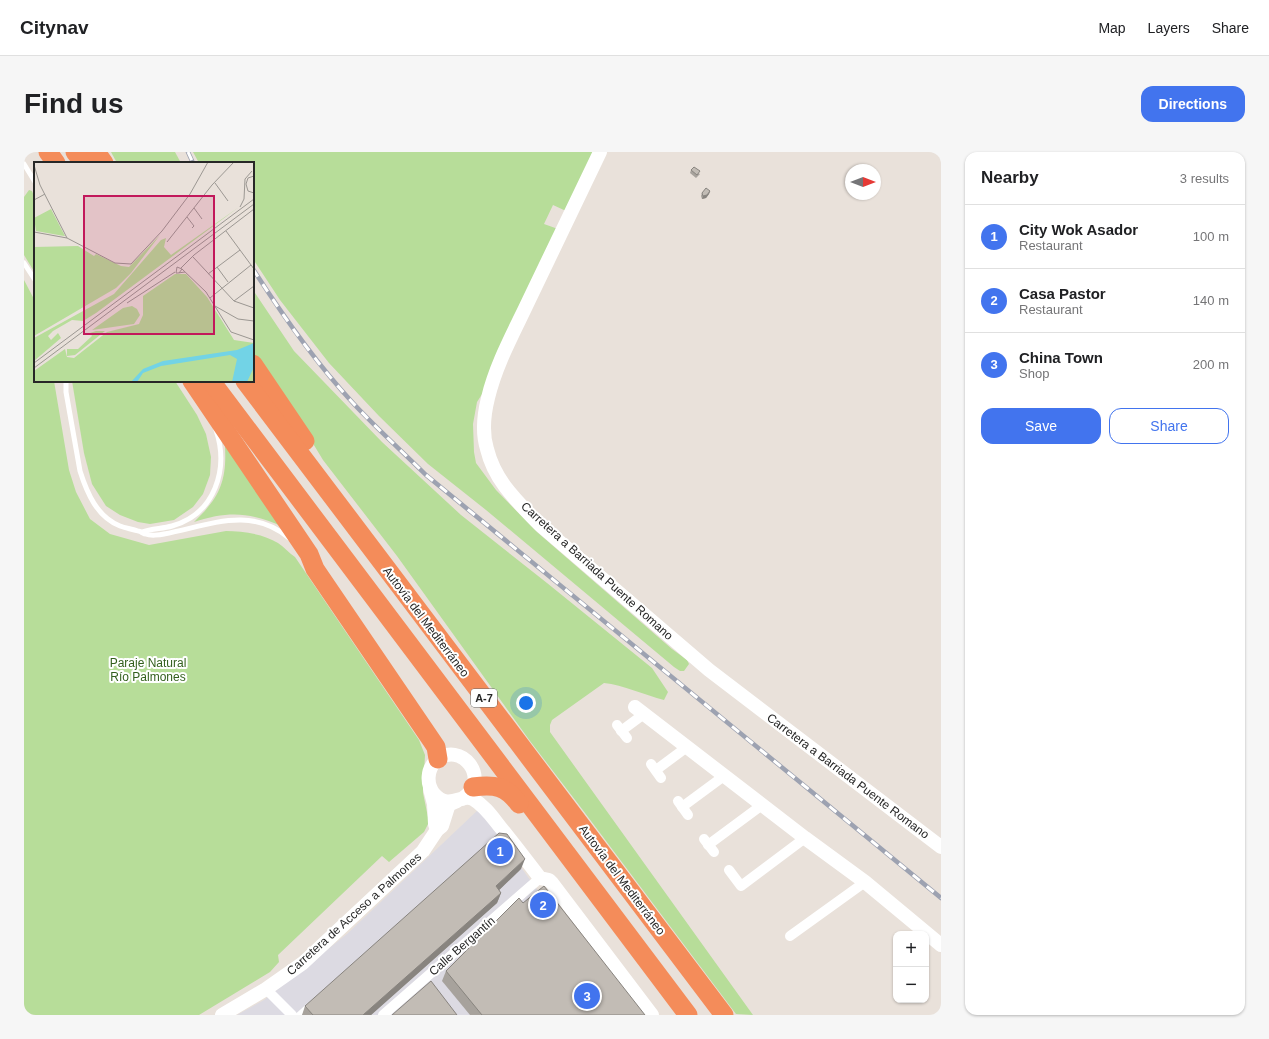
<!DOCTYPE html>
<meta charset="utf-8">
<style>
:root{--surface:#fff;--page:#f6f6f6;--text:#202124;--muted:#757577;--line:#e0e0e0;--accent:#4274ee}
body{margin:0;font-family:Helvetica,sans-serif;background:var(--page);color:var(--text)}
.controls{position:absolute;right:12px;bottom:12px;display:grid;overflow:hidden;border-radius:8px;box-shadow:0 1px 3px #0004}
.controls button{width:36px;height:36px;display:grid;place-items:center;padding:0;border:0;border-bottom:1px solid var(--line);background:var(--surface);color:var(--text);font:20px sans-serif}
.compass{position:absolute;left:821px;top:12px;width:36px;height:36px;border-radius:50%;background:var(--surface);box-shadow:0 1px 3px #0004;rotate:90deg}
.you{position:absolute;left:502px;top:551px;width:14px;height:14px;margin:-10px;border:3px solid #fff;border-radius:50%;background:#1a73e8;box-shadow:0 0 0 6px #1a73e833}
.badge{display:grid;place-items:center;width:26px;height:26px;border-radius:50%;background:var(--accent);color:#fff;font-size:13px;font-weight:700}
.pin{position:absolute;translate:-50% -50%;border:2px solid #fff;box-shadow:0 1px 4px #0006}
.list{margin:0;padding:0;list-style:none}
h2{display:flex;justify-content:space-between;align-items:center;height:52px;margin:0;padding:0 16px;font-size:17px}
h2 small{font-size:13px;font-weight:400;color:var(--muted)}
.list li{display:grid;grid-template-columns:26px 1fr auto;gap:12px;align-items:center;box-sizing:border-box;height:64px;padding:0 16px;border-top:1px solid var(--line)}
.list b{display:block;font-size:15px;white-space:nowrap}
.list p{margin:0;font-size:13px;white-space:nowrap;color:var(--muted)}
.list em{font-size:13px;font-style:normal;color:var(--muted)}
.actions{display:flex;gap:8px;padding:12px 16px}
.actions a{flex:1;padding:9px 0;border:1px solid var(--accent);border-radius:12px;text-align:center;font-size:14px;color:var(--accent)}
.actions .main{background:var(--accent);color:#fff}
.map{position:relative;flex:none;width:917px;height:863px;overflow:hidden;border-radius:12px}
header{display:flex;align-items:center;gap:24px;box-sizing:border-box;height:56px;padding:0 20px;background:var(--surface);border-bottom:1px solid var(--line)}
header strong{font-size:19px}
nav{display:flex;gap:22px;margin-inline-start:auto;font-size:14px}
.intro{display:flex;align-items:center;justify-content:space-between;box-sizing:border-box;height:96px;padding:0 24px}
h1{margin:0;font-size:28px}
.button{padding:10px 18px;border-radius:12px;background:var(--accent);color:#fff;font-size:14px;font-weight:700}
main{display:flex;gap:24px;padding:0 24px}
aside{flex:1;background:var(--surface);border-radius:12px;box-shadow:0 1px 3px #0004}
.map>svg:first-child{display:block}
.industrial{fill:#dcdae2}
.green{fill:#b7dd99}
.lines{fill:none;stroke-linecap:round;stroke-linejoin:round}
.lane{stroke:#fff;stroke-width:5}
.street{stroke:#fff;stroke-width:10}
.secondary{stroke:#fff;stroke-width:14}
.highway{stroke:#f48c5a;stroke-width:19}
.rail-casing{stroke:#9da2b1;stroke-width:4.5}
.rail{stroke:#fff;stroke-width:3;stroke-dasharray:9;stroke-linecap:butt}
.wall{fill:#a7a29c}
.shaded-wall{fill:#88847f}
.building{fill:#c2bcb5;stroke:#88847f}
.labels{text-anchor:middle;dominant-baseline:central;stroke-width:4;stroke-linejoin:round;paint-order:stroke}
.shield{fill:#fff;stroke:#686868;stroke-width:1}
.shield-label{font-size:11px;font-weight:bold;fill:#272727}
.street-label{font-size:12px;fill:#272727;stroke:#fff}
.park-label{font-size:12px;fill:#325f1d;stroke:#fff}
.inset-road{fill:none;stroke:#9b9792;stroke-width:1}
.view{fill:#c2185b;fill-opacity:0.15;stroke:#c2185b;stroke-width:2}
.inset-edge{fill:none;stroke:#272727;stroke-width:2}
</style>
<header>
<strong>Citynav</strong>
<nav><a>Map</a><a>Layers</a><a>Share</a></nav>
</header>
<div class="intro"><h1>Find us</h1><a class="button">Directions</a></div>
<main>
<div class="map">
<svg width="917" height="863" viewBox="0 0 917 863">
<rect width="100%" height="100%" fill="#e9e1da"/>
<path class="industrial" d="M455 657 603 863H213L240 848 323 782Z"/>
<g class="green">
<path d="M87 0H151L157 11H93Z"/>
<path d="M169 0H570L542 59 529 53 520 72 534 77 462 236 453 250 449 272 450 300 452 311 472 338 513 380 648 497 663 508 665 512 660 519H656L650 515 462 358 404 312 355 264 305 211 256 148 229 107V11H175Z"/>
<path d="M5 38 8 39 11 47V121L0 103V45Z"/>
<path d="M0 128 11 149V229H30L45 318 52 340 66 367 86 382 125 393 202 379C218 379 240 382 254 391 260 395 265 401 271 405L395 588 401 603 399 641 405 670 400 680 365 710 358 704 254 803 255 810 246 820 175 863H0Z"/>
<path d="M229 138 270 199 358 290 437 363 523 431 628 516 644 540 640 548C621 543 599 533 580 531L528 568 526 573V580L729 863 712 862 558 657 506 589 373 404 299 308 256 237 229 201Z"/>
<path d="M48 229H151L173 263 182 282 187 305 186 323 179 342 169 355 150 368 126 372 114 370 96 363 82 354 68 332 60 301Z"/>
<path d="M201 294 259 375C227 360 204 359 170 370 195 346 203 330 201 294Z"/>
</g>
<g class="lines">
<g class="lane">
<path d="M0 12 11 30"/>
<path d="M0 111 11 128"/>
<path d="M42 229V240L56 319C63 341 73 365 96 374 101 376 108 377 114 379 117 379 119 382 122 382 126 384 136 383 140 382 184 374 226 353 265 386"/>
<path d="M118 380C128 376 138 377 148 374 191 362 205 317 192 278"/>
<path d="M274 863 284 854"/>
</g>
<g class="street">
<path d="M593 573 603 586"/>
<path d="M597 579 620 562"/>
<path d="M627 612 637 626"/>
<path d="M632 618 663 595"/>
<path d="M654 649 664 663"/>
<path d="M658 655 700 624"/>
<path d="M680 687 690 700"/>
<path d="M684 693 738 653"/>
<path d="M705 718 717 734 781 686"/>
<path d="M766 784 841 730"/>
<path d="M242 837 268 863"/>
<path d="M359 863 516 726"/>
</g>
<g class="secondary">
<path d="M576 0C552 49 529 99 505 148 490 180 472 212 464 246 460 262 458 281 463 297 471 330 494 350 516 373L685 518 917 695"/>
<path d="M611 555 781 686 841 730 917 793"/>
<path d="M406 637 410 652 411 672 413 678"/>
<path d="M438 647C469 627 436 587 412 609 403 617 402 632 410 642 425 659 438 641 449 647 461 654 469 666 477 676 490 692 503 709 516 726L525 728 528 731 628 863"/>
<path d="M198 863 242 837 279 811 399 699 413 678 418 674 424 655 426 652 433 649"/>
</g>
<g class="highway">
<path d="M24 0 32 11"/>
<path d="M51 0 60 11"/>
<path d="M72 0 80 11"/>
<path d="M229 212 281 289"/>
<path d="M168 229 285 402 291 417 408 589 412 595 414 607"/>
<path d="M187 229 664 863"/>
<path d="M221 229 700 863"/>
<path d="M449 635C471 632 482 634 495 652"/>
</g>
<defs>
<g id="rail">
<path d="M164 0 169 11"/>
<path d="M229 117C259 164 291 210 329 251 352 276 378 299 402 323L917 746"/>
</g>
</defs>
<use href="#rail" class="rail-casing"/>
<use href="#rail" class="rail"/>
</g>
<g class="wall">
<path d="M667 18 676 22 672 26 666 21Z"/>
<path d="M686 39 685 42 682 46 678 47 677 44 678 41Z"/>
<path d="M497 717 475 738 477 741 473 751 347 863H278L281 854Z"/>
<path d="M499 751 621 863H446L418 829 422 819Z"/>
</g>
<g class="shaded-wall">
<path d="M686 39 685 42 682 46 678 47 679 44Z"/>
<path d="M501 707 497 717 468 745 472 734Z"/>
<path d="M477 741 473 751 347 863H339Z"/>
</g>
<g class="building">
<path d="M670 15 676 19 673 23 667 18Z"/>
<path d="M682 36 686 39 683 43 679 44 678 41Z"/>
<path d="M475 681 483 682 501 707 472 734 477 741 339 863H289L281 854Z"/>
<path d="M520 734 621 863H458L422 819 495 746 499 751Z"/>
<path d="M407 829 433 863H368Z"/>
</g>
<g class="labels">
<rect class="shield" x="447" y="537" width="26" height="18" rx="3"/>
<g class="shield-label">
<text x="460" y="546">A-7</text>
</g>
<g class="street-label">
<text transform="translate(573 419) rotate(42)">Carretera a Barriada Puente Romano</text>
<text transform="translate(402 470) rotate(53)">Autovía del Mediterráneo</text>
<text transform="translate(824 624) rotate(37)">Carretera a Barriada Puente Romano</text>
<text transform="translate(598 728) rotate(53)">Autovía del Mediterráneo</text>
<text transform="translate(330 762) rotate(-42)">Carretera de Acceso a Palmones</text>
<text transform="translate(438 794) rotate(-41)">Calle Bergantín</text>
</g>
<g class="park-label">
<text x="124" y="511">Paraje Natural<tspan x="124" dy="14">Río Palmones</tspan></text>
</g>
</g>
<g transform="translate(10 10)">
<rect width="220" height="220" fill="#e9e1da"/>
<path d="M205 45 62 151 49 159 38 158 19 169 14 174 17 178 24 171 27 176 0 199V176L80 132 127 78 132 76 130 85 137 93ZM17 47 31 74H30L2 69 0 56ZM126 73 97 111 82 126 0 174V85L44 84 60 94 62 92 87 104 95 105ZM141 112H152L173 135 200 178 220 181V220H0V209L31 187 33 195 40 196 73 170 105 162 109 153V134ZM98 144 103 147 106 153 100 162 58 168 89 146ZM62 169H71L41 193 33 194V187H44L58 174 56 171Z" fill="#b7dd99"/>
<path d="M220 181V205L213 220H198L203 197 196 193 127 204 109 211 103 220H97L109 207 129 199 203 188Z" fill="#72d3e6"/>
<path class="inset-road" d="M0 3 6 23 33 76M220 14 214 16 212 22 214 29 220 31M181 21 194 39M0 38 11 32M206 45 210 37 211 17 218 9M160 46 168 57M153 55 160 64 158 66M192 69 220 107M0 70 33 76 81 101 97 102 128 69 156 32 174 0M133 80 178 23 200 0M159 95 200 139 220 146M183 105 194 120M147 106 160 93 220 47M148 107 172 130 197 170 220 178M145 111 148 107 143 105 142 111H144L151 110M174 112 206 88M176 136 217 103M200 139 220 124M93 141 141 110M181 144 204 157 220 159M0 201 220 37M0 206 220 42"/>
<path class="view" d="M50 34H180V172H50Z"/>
<rect width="220" height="220" class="inset-edge"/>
</g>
</svg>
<div class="controls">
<button>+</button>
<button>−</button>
</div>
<svg class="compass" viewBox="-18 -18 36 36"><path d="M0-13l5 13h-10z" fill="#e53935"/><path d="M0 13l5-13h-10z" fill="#757577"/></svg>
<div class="you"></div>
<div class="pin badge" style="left:476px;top:699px">1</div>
<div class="pin badge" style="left:519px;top:753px">2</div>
<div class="pin badge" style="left:563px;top:844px">3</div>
</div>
<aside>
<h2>Nearby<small>3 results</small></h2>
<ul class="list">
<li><span class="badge">1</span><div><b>City Wok Asador</b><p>Restaurant</p></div><em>100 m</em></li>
<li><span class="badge">2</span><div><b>Casa Pastor</b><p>Restaurant</p></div><em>140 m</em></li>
<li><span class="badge">3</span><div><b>China Town</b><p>Shop</p></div><em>200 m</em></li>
</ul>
<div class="actions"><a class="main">Save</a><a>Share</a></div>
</aside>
</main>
